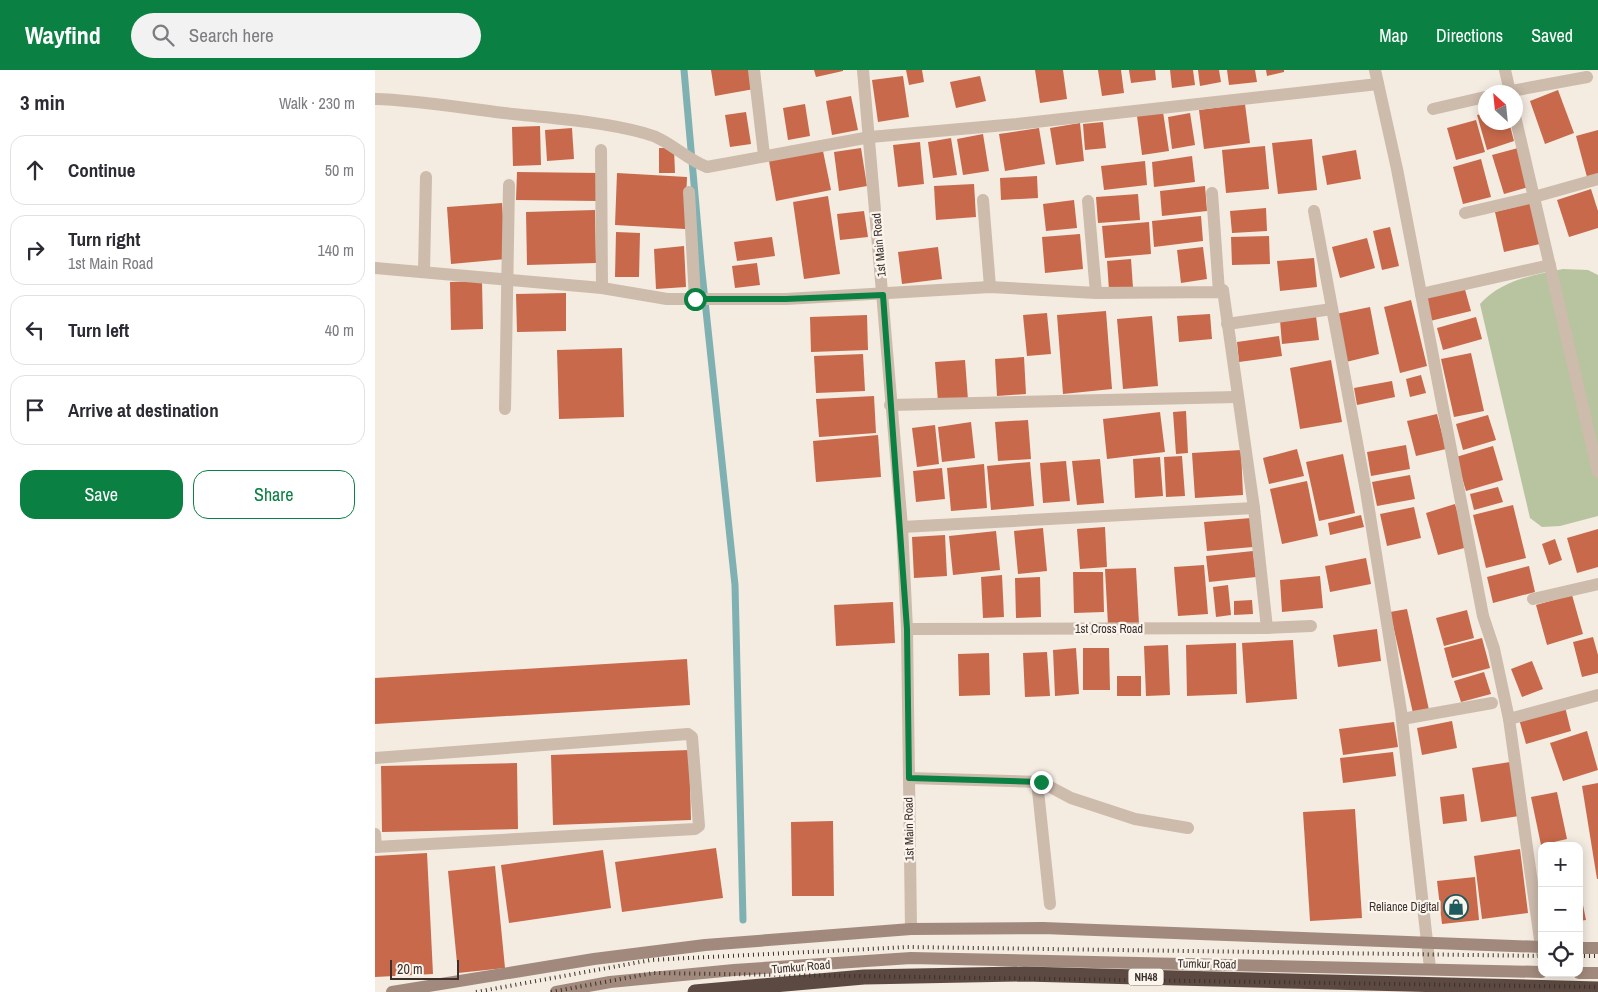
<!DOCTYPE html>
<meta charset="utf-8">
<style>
:root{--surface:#fff;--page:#f2f2f3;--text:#2b2b33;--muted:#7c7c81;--line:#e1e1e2;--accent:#0b8043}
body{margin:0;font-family:"Archivo Narrow",sans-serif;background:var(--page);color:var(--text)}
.controls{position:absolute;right:15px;bottom:15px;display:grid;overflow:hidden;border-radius:10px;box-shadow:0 2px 12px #0003}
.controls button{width:45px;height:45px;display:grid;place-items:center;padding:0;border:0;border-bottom:1px solid var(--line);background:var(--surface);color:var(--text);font:25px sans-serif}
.compass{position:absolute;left:1103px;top:15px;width:45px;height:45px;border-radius:50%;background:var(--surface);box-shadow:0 2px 12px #0003;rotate:333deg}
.scale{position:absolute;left:15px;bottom:12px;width:69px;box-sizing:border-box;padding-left:5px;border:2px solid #3b302b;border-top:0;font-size:14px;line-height:18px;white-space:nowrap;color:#3b302b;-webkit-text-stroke:4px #fbf5ee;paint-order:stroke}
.stop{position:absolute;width:15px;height:15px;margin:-11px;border:4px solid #0b8043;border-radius:50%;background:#fff}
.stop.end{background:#0b8043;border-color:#fff;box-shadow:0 1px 5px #0008}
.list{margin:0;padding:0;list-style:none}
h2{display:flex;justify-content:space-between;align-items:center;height:65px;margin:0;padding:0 20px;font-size:21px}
h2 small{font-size:16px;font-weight:400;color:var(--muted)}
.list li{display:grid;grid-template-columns:32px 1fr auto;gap:15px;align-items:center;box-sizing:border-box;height:70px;margin:0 10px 10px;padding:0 10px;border:1px solid var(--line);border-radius:15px}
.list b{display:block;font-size:19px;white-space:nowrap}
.list p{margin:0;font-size:16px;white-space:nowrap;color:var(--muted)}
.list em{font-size:16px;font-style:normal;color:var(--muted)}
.actions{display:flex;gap:10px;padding:15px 20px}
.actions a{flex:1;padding:11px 0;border:1px solid var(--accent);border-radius:15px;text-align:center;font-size:18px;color:var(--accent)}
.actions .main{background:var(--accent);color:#fff}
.icon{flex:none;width:28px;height:28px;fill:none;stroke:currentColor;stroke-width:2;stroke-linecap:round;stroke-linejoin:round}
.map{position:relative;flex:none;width:1223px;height:922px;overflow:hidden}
header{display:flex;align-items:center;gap:30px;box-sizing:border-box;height:70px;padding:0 25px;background:var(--accent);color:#fff}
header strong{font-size:24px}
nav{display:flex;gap:28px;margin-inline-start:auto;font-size:18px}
.search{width:350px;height:45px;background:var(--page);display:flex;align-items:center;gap:12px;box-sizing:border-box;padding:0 18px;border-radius:28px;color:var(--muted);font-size:19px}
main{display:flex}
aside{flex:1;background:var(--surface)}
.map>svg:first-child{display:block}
.green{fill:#b8c4a0}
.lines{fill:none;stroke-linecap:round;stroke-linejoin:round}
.stream{stroke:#7fb0b2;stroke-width:7}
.building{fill:#c8694b}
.street{stroke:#cdbbac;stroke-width:12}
.secondary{stroke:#a18a7d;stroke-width:12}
.highway{stroke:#5c4a42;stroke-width:15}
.rail{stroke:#3b302b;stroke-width:4;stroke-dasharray:1 4;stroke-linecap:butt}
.route{stroke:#0b8043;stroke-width:6}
.labels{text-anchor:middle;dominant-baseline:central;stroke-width:4.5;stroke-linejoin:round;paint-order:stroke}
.shield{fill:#fbf5ee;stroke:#756b66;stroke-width:1}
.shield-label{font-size:11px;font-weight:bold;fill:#3b302b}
.street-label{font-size:12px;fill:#3b302b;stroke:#fbf5ee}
.poi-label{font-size:12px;fill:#3b302b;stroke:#fbf5ee;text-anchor:end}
</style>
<header>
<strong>Wayfind</strong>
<div class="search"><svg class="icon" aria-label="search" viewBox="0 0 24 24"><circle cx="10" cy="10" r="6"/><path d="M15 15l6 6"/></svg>Search here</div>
<nav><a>Map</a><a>Directions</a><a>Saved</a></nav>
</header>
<main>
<aside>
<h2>3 min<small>Walk · 230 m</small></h2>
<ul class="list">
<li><svg class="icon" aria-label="ahead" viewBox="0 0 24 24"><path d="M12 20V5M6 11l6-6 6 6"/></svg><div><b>Continue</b></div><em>50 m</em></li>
<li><svg class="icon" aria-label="right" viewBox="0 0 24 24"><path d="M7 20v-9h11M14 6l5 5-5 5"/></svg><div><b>Turn right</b><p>1st Main Road</p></div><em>140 m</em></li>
<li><svg class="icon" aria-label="left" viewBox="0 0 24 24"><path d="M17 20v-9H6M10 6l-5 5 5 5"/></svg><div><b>Turn left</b></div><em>40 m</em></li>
<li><svg class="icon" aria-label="arrive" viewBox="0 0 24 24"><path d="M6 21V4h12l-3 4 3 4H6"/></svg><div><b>Arrive at destination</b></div></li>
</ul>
<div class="actions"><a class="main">Save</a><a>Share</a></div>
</aside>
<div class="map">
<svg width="1223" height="922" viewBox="0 0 1223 922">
<rect width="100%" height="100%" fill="#f4ebe1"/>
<path class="green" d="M1188 199 1213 200 1223 205V446L1185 456 1167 457 1155 448 1105 234C1127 210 1158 205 1188 199Z"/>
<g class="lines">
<path class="stream" d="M309 0 326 193 360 515 368 850"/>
</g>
<g class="building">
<path d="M336 0H375L379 19 340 26Z"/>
<path d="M439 0H468V1L441 7Z"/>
<path d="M531 0H547L549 12 534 15Z"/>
<path d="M660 0H688L692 29 665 33Z"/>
<path d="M723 0H746L749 23 727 26Z"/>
<path d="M754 0H780L781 10 756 13Z"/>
<path d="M795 0H818L820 15 797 18Z"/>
<path d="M823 0H844L846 12 825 16Z"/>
<path d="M852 0H880L882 12 854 15Z"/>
<path d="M891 0H909V2L892 6Z"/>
<path d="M528 6 534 47 503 52 497 10Z"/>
<path d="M605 6 611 31 581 38 575 12Z"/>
<path d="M1183 20 1199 63 1170 74 1155 31Z"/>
<path d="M476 26 483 60 457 65 451 31Z"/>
<path d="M430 34 435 66 413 70 408 38Z"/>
<path d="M870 34 875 73 829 79 824 40Z"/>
<path d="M371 42 376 74 355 77 350 45Z"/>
<path d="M788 42 794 81 767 85 762 46Z"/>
<path d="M815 43 820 75 797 79 793 47Z"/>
<path d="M1110 43V52H1134L1139 71 1112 80 1102 45Z"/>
<path d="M1101 50 1110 82 1081 90 1072 58Z"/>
<path d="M728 52 731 78 710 80 708 54Z"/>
<path d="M705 53 709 91 681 95 675 58Z"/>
<path d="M165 56 166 95 138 96 137 57Z"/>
<path d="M197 58 199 89 172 91 170 60Z"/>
<path d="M664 58 670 94 630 101 624 64Z"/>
<path d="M1223 60V104L1212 107 1201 66Z"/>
<path d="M608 64 614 101 588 105 582 69Z"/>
<path d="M576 68 582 105 558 108 553 72Z"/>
<path d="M937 69 942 120 903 124 897 73Z"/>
<path d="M545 72 549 114 523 117 518 75Z"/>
<path d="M890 76 894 119 851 123 847 80Z"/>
<path d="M284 78H299L300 103H284Z"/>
<path d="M486 78 492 116 464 121 459 82Z"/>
<path d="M1143 78 1154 117 1129 124 1117 85Z"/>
<path d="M981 80 986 109 952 115 947 86Z"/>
<path d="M448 81 456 120 401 131 394 91Z"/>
<path d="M817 86 820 112 779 117 777 92Z"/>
<path d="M1106 89 1116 127 1088 134 1078 97Z"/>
<path d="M770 91 772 115 729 120 726 96Z"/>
<path d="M142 102 224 103 223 131 141 130Z"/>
<path d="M242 103 312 107 310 159 240 155Z"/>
<path d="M662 106 663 128 626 130 625 108Z"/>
<path d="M599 114 601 147 561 150 559 116Z"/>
<path d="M830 116 832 141 787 146 785 121Z"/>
<path d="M1216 119 1223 141V158L1194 167 1182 130Z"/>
<path d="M763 124 765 150 723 153 721 127Z"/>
<path d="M453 126 465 204 429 209 418 132Z"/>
<path d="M699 130 702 158 671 161 668 134Z"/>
<path d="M127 133 131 189 76 194 72 137Z"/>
<path d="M1156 133 1165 174 1129 182 1120 142Z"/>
<path d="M891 138 892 161 857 163 855 141Z"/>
<path d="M220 140 221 193 152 195 151 142Z"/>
<path d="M489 141 493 167 465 170 462 144Z"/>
<path d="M826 146 828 171 779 177 777 151Z"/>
<path d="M774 152 776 184 730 188 727 156Z"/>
<path d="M1015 157 1024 196 1007 200 998 161Z"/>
<path d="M241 162 265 163 264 207H240Z"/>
<path d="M705 164 708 199 670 203 667 167Z"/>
<path d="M894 166 895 194 857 195 856 167Z"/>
<path d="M397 167 400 186 362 191 359 172Z"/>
<path d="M992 168 1000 198 965 208 957 177Z"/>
<path d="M309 176 311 217 281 219 279 179Z"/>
<path d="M563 177 567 209 527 214 523 182Z"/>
<path d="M828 177 832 209 806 213 802 180Z"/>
<path d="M939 188 942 217 905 221 902 191Z"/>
<path d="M756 189 758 218 734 220 732 191Z"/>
<path d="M382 193 385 215 360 218 357 196Z"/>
<path d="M107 211 108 259 76 260 75 212Z"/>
<path d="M1089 216 1096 241 1055 251 1049 226Z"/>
<path d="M191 223V261L142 262 141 224Z"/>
<path d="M1036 230 1052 296 1025 303 1009 237Z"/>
<path d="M995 237 1004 284 971 292 961 244Z"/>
<path d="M731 241 737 319 688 324 682 245Z"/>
<path d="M672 243 676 284 652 286 648 245Z"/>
<path d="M835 244 837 269 804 272 802 246Z"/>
<path d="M492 245 493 280 436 282 435 247Z"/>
<path d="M777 246 783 316 748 319 742 249Z"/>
<path d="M941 246 944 270 907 274 905 250Z"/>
<path d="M1101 247 1107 269 1068 280 1062 258Z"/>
<path d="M904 266 907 286 864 292 862 272Z"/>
<path d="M247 278 249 347 184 349 182 280Z"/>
<path d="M1096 283 1109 341 1079 347 1066 289Z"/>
<path d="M488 284 490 321 441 323 439 286Z"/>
<path d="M649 287 651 324 622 326 620 289Z"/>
<path d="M590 290 593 330 563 332 560 292Z"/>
<path d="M956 290 967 352 925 359 915 298Z"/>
<path d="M1046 305 1051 323 1035 327 1031 309Z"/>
<path d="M1017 311 1020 327 982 335 979 318Z"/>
<path d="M499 326 501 363 444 367 441 329Z"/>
<path d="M811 341 813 383 801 384 798 342Z"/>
<path d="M785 342 790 382 732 389 728 349Z"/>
<path d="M1062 344 1071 379 1041 386 1032 351Z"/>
<path d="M1113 345 1121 370 1088 380 1081 354Z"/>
<path d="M653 350 656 389 623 391 620 352Z"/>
<path d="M596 352 600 388 567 392 563 357Z"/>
<path d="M560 355 564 394 542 397 537 358Z"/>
<path d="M503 365 506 407 441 412 438 371Z"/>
<path d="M1031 375 1035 399 996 406 992 382Z"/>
<path d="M1118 376 1128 410 1091 421 1081 387Z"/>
<path d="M922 379 929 406 894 414 888 388Z"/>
<path d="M866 380 868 425 820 428 817 383Z"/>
<path d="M968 384 980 443 944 451 931 392Z"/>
<path d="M807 386 810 426 791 427 789 387Z"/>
<path d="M785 387 788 426 760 428 758 389Z"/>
<path d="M725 389 729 433 702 435 697 391Z"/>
<path d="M691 391 695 431 668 433 665 393Z"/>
<path d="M655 392 659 436 616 440 612 396Z"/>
<path d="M609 394 612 438 576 441 572 398Z"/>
<path d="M567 398 570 429 541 432 538 401Z"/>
<path d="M1035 405 1040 429 1002 436 997 412Z"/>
<path d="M932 411 943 466 907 474 895 419Z"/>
<path d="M1123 417 1128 432 1099 440 1095 424Z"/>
<path d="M1080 434 1093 477 1063 485 1051 443Z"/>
<path d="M1138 435 1151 488 1111 498 1098 445Z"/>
<path d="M1039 437 1046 468 1012 476 1005 444Z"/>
<path d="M986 445 989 457 955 465 953 453Z"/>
<path d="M876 448 878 477 832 481 829 452Z"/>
<path d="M730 457 732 497 705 499 702 459Z"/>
<path d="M668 458 672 501 643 504 639 461Z"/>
<path d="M1223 459V497L1202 503 1192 468Z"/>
<path d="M621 461 625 500 578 505 574 466Z"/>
<path d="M570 465 572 506 539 508 537 467Z"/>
<path d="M1180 469 1187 490 1174 495 1167 474Z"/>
<path d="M878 481 881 507 834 512 831 486Z"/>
<path d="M991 488 996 514 955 522 950 496Z"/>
<path d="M829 495 833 544 803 546 799 497Z"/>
<path d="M1154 496 1160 522 1118 533 1112 507Z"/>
<path d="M761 498 764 554 733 555 730 499Z"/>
<path d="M698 502H728L729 542 699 543Z"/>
<path d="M627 505 629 547 608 548 606 507Z"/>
<path d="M945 506 948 538 907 542 905 510Z"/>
<path d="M665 507 666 547 641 548 640 508Z"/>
<path d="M853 515 856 545 841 547 838 517Z"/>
<path d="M1197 525 1208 564 1172 575 1161 535Z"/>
<path d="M877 530 878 544 859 545V531Z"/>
<path d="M518 532 520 573 461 576 459 535Z"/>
<path d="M1032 539 1054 640 1038 643 1015 542Z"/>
<path d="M1092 540 1099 568 1069 576 1061 548Z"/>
<path d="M1002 559 1006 591 963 597 958 565Z"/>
<path d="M1218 567 1223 585V603L1207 607 1198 572Z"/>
<path d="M1107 568 1115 598 1077 608 1069 578Z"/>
<path d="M918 570 922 629 871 633 867 573Z"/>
<path d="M861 573 862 624 812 626 811 575Z"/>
<path d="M793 575 795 625 771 626 769 576Z"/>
<path d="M701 578 704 624 680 626 678 580Z"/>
<path d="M708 578H734L735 620H708Z"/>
<path d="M672 582 675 626 650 627 648 583Z"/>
<path d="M614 583 615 625 584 626 583 584Z"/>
<path d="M312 589 315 635 0 654V608Z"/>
<path d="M1157 591 1168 619 1147 627 1136 599Z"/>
<path d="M1109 602 1116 624 1086 632 1079 611Z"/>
<rect x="742" y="606" width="24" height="20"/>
<path d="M1190 637 1196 661 1151 674 1144 649Z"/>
<path d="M1077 651 1082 678 1047 685 1042 658Z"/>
<path d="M1019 652 1023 677 968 685 964 659Z"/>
<path d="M1212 661 1223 700 1188 711 1175 673Z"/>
<path d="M314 680 316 750 178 755 176 685Z"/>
<path d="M1018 682 1021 706 968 713 965 688Z"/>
<path d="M1135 692 1144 746 1106 752 1097 698Z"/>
<path d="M142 693 143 759 7 762 6 696Z"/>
<path d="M1223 713V809H1222L1207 716Z"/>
<path d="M1182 722 1192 769 1166 775 1156 727Z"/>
<path d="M1089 724 1092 751 1068 754 1065 727Z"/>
<path d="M980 739 987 848 935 851 928 742Z"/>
<path d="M458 751 459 826H417L416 752Z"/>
<path d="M341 778 348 828 247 842 240 792Z"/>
<path d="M1145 779 1153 843 1107 849 1099 786Z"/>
<path d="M228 780 236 838 134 853 126 795Z"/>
<path d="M52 783 58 904 0 907V786Z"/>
<path d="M120 796 130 898 83 903 73 801Z"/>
<path d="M1100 807 1104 850 1067 854 1062 811Z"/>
<path d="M1204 815 1211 850 1204 851Z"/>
</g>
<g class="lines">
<g class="street">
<path d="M379 0 389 85"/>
<path d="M488 0 527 457 532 559 536 859"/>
<path d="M1000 0 1022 99 1108 546 1119 579 1134 649 1167 884"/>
<path d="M1130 0 1135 22"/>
<path d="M1131 22 1212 7"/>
<path d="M0 29C43 30 87 38 129 43 175 48 224 51 269 63 294 69 310 89 332 97L495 67 642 54 1003 14"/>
<path d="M1058 39 1110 27"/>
<path d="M1140 46 1223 402"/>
<path d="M226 80 227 218"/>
<path d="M314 122 320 229"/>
<path d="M837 123 844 222"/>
<path d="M608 130 615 217"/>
<path d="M713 131 721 223"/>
<path d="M939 141 991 421 1026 641 1055 898"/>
<path d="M1090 143 1159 127 1223 109"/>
<path d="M0 198 227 218 292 229H411L615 217 721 223 844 222 848 220 879 438 892 558"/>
<path d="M49 202 51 107"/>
<path d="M1046 224 1175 195"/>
<path d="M852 254 957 239"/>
<path d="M515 335 862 327"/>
<path d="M130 339 134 115"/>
<path d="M527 457 879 438"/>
<path d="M1158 529 1223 514"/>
<path d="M532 559 892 558 936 556"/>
<path d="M1027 649 1117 633"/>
<path d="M1134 649 1223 625"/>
<path d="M0 688 313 664 317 667 324 756 320 759 0 777"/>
<path d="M534 708 666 712 696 728 760 749 813 758"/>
<path d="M662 711 675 834"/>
<path d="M0 764 1 777"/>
</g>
<g class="secondary">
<path d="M1204 878H1223"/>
<path d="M1204 903H1223"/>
<path d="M17 922 219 889 330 875 536 859 668 858 1167 877"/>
<path d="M181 922 235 912 359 900 536 888 1167 902"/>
</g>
<path class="highway" d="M320 922 489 907 649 904 1223 919"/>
<g class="rail">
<path d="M1204 886H1223"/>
<path d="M101 922 276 890 532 877 1167 886"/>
<path d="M176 922 278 903 1223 917"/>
</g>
</g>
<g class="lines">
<path class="route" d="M320 229H411L508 225 532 559 534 708 666 712"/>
</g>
<defs>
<symbol id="shop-ring" viewBox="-11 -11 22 22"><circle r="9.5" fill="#fbf5ee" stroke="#1f5a5e" stroke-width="1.5"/><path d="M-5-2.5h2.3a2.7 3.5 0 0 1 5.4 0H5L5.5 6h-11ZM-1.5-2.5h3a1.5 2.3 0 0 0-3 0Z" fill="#1f5a5e"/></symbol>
</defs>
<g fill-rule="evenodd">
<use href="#shop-ring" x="1067" y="823" width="28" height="28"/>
</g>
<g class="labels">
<rect class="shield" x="753.5" y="898.5" width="35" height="17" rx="4"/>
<g class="shield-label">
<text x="771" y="907">NH48</text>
</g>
<g class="street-label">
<text transform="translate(504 175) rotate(-95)">1st Main Road</text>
<text x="734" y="559">1st Cross Road</text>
<text transform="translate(534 759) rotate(-91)">1st Main Road</text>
<text transform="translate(832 894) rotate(1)">Tumkur Road</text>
<text transform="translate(426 897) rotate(-5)">Tumkur Road</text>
</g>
<g class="poi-label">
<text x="1064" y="837">Reliance Digital</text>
</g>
</g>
</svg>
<div class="controls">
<button>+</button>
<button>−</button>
<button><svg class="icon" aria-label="locate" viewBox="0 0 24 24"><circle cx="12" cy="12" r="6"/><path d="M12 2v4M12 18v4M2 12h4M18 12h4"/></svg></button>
</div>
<svg class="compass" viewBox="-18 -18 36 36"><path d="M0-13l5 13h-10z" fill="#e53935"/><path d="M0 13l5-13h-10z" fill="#7c7c81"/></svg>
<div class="scale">20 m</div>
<div class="stop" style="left:320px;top:229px"></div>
<div class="stop end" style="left:666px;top:712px"></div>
</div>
</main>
